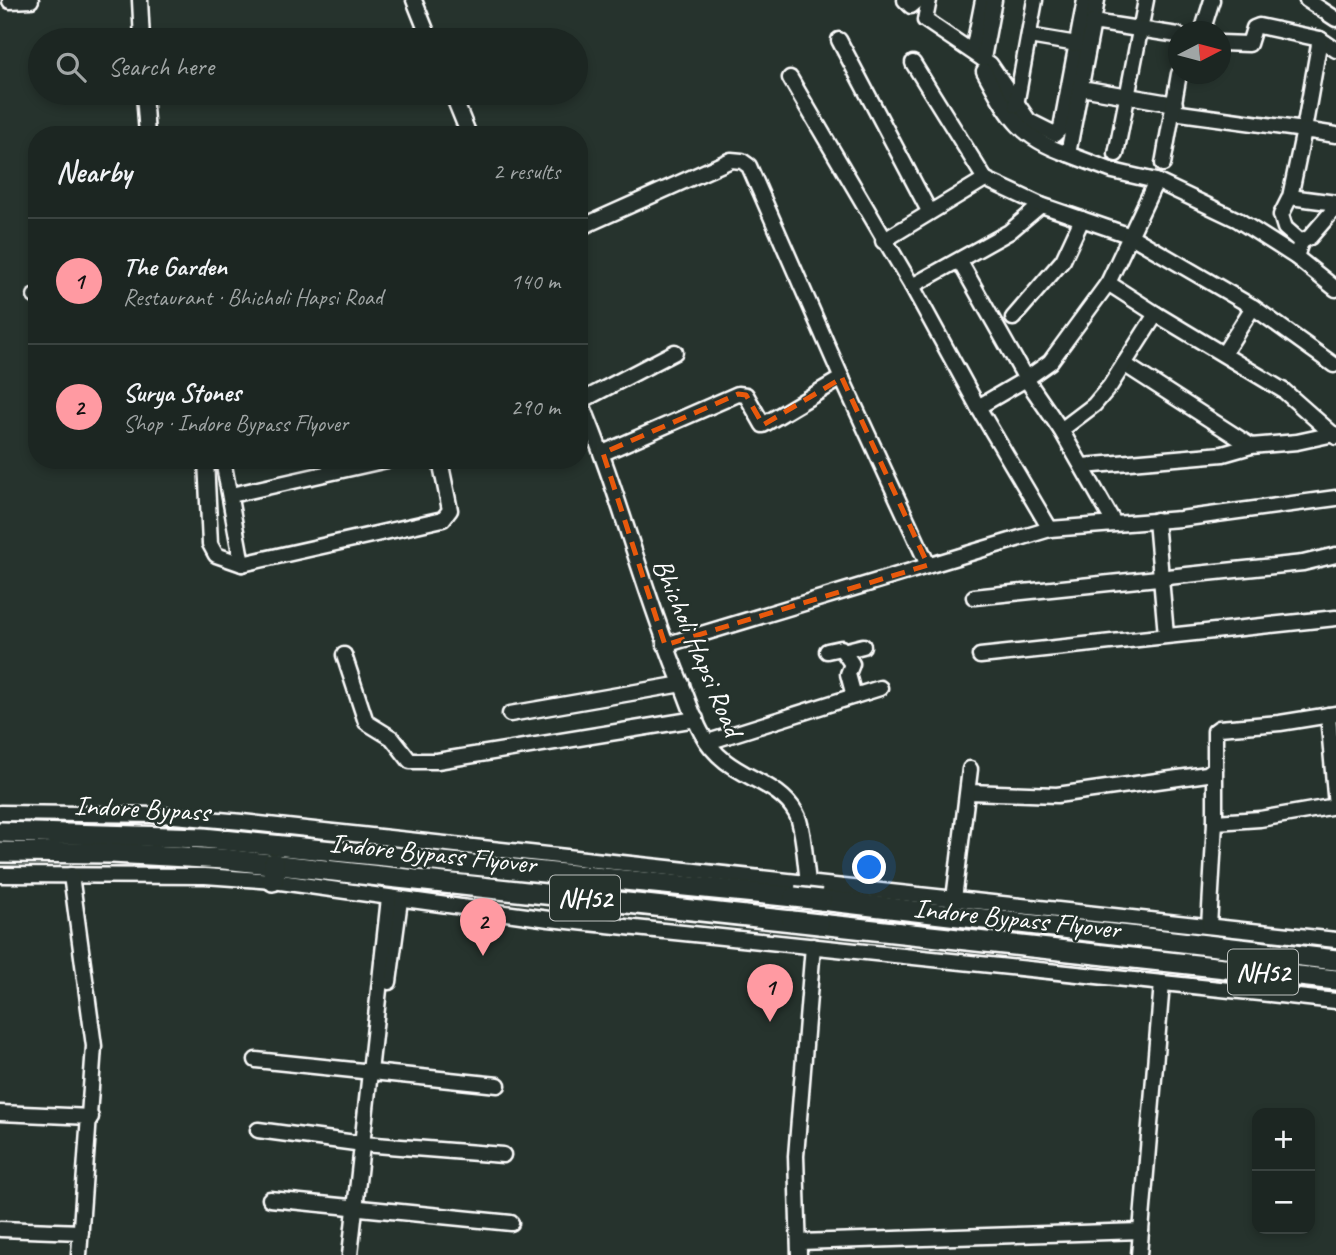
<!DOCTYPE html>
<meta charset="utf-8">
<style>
:root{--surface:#1c2622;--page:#29322f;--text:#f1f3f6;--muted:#a0a5a5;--line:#3a4340;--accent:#ff9aa2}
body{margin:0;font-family:Caveat,sans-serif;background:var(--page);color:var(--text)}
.controls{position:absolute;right:21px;bottom:21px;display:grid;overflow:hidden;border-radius:14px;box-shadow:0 4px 10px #0003}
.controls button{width:63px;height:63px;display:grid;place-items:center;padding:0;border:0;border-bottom:2px solid var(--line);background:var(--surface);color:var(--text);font:35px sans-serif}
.compass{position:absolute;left:1168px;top:21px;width:63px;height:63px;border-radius:50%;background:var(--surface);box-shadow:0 4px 10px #0003;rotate:84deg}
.you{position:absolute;left:870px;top:868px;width:24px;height:24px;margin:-18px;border:5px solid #fff;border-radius:50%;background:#1a73e8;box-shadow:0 0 0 10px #1a73e833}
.badge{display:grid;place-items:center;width:46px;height:46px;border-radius:50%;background:var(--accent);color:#111;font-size:23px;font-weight:700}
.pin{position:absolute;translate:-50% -58px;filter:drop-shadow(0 2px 4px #0008)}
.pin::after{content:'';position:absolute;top:37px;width:24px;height:21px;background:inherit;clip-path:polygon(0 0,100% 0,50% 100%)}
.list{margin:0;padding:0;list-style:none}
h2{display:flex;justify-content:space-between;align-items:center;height:91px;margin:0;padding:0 28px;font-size:30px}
h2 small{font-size:23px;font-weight:400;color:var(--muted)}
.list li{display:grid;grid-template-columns:46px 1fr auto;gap:21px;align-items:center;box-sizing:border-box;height:126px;padding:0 28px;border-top:2px solid var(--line)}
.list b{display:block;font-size:26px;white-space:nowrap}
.list p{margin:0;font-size:23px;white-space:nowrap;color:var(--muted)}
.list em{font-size:23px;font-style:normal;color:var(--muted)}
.icon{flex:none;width:38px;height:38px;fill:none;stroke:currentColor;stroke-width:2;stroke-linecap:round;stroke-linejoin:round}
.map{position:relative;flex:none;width:1336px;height:1255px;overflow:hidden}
.search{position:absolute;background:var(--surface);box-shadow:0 4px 10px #0003;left:28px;top:28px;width:560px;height:77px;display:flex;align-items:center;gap:18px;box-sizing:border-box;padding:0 24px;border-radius:38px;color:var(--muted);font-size:26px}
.panel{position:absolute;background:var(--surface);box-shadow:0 4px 10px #0003;left:28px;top:126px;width:560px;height:343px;border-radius:28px}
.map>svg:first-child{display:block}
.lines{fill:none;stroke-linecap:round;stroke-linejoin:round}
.minor-tunnel{stroke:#3c4742;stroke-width:14;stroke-dasharray:14 7;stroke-linecap:butt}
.minor-casing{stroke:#fff;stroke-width:19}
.highway-casing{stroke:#fff;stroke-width:24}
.minor{stroke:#26332d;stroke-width:14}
.highway{stroke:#26332d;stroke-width:19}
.highway-bridge-casing{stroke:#fff;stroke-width:24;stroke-linecap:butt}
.highway-bridge{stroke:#26332d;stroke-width:19}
.marked{fill:none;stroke:#e8590c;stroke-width:5;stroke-dasharray:14 9;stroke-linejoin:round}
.labels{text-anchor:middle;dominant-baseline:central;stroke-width:5;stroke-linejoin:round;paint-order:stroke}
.shield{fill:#26332d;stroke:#bec2c0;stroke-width:2}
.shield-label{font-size:26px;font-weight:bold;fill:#fff}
.street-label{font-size:28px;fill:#fff;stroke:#26332d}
</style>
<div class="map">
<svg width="1336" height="1255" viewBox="0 0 1336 1255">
<rect width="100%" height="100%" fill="#26332d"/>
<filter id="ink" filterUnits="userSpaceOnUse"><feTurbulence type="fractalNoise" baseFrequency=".0143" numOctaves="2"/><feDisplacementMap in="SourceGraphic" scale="14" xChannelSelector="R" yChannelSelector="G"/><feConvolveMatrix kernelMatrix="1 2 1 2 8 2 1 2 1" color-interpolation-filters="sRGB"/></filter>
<g filter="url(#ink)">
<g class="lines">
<path class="minor-tunnel" d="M809 890 813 946"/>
<defs>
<g id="minor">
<path d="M140 0 142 40"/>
<path d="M414 0 430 40"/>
<path d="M905 0 911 6 918 0"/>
<path d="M929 0 925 20 990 64 1029 121 1055 134 1061 128 1085 0"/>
<path d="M1307 0 1336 19"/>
<path d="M10 1 31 0"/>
<path d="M1093 22 1097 0"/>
<path d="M1202 32 1212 0"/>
<path d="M1029 36 1077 44"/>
<path d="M1320 39 1336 50"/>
<path d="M839 40 929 211"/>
<path d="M973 51 983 0"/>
<path d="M983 59 994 0"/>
<path d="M984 71C1009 116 1018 137 1068 154"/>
<path d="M790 78 912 286 1009 232 1041 205 1131 236 1253 307"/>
<path d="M1081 88 1175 104"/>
<path d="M144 93 147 135"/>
<path d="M452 93 469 135"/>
<path d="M1016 105 1035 0"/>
<path d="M1173 112 1304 130 1320 39 1259 26 1254 28 1249 44 1220 43"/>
<path d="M1116 154 1146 0"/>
<path d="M1163 164 1179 74"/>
<path d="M985 179 1041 205"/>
<path d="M1156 181 1113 171 1068 154 1093 22 1178 35"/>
<path d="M1290 197 1336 203"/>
<path d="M579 228 731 160 742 161 749 166 839 372 928 565"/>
<path d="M883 241 985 179 913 63"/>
<path d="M1301 242 1310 237 1336 207"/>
<path d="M1296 257 1301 242 1285 228 1281 215 1290 197 1304 130 1336 135"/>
<path d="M960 262 1026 379 978 407 1050 529"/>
<path d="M912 286 978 407"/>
<path d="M35 296H37"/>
<path d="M1156 314 1284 391 1336 437"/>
<path d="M1013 318 1063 260 1082 219"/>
<path d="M1224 353 1253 307 1334 365"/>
<path d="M1124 364 1251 446"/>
<path d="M579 397C619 490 642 589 681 683 688 699 693 717 701 732 726 780 775 776 796 813 804 827 805 864 808 881"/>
<path d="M581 401 675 352"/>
<path d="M1061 430 1026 379 1050 362 1108 283"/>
<path d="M603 453 738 394 746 395 763 425 842 378"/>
<path d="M206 460 210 544 216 555 242 564 443 519 450 510 440 460"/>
<path d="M223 460 242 564"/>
<path d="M1083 466 1223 454 1251 446 1297 442 1334 434"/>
<path d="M231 495 387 460"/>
<path d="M1156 520 1166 635"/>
<path d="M1114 523 1061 430 1094 405 1110 386 1156 314 1108 283 1156 181 1238 220 1296 257 1336 289"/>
<path d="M974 597 1303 563 1336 555"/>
<path d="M665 645 1050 529 1180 519 1336 498"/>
<path d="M827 651 841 648 852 664 848 674 854 696"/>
<path d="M843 651 863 646"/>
<path d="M344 655 366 722 392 738 410 761H437L696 719"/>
<path d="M980 656 1336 618"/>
<path d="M510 714 682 684"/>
<path d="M1328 715 1336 806"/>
<path d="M708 742 880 688"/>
<path d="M968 792 1057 795 1207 774 1215 768V731L1219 728 1280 723 1336 714"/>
<path d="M0 813 162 815 242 822 1336 940"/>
<path d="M1215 822 1260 819 1336 806"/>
<path d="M0 875 205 876 273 881 549 919 1336 1001"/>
<path d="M71 875 94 1046 79 1255"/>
<path d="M954 899 970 769"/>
<path d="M1209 926 1215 822V768"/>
<path d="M389 982 400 900"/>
<path d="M256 1060 498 1085"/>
<path d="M0 1113 91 1117"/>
<path d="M258 1130 363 1144 503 1155"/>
<path d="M270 1199 511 1223"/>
<path d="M0 1229 81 1232"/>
<path d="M799 1242 1141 1231"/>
<path d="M350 1255 389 898"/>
<path d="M799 1255 796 1156 813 946"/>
<path d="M1139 1255 1162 983"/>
</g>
<g id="highway">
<path d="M0 832 203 838 794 897"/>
<path d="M0 852 111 853 224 859 792 921"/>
<path d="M273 881 274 863"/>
<path d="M821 900 1336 960"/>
<path d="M819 924 1336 980"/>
</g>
</defs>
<use href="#minor" class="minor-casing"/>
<use href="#highway" class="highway-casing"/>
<use href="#minor" class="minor"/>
<use href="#highway" class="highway"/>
<defs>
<g id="highway-bridge">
<path d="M794 897 821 900"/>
<path d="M792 921 819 924"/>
</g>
</defs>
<use href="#highway-bridge" class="highway-bridge-casing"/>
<use href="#highway-bridge" class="highway-bridge"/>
</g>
</g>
<path class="marked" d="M842 378 928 565 665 645 603 453 738 394 746 395 763 425Z"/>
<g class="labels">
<g class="shield">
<rect x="550" y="875.5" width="70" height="45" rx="5"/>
<rect x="1228" y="949.5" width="70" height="45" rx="5"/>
</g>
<g class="shield-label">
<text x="585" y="898">NH52</text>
<text x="1263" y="972">NH52</text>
</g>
<g class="street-label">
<text transform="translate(698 647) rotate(67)">Bhicholi Hapsi Road</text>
<text transform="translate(142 808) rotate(3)">Indore Bypass</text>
<text transform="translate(433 853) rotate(6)">Indore Bypass Flyover</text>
<text transform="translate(1017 918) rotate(6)">Indore Bypass Flyover</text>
</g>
</g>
</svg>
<div class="controls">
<button>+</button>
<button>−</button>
</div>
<svg class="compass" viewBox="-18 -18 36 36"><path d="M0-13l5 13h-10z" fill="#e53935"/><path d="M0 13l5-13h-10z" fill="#a0a5a5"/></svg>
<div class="you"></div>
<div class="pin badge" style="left:770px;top:1022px">1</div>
<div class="pin badge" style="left:483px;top:956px">2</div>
<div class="search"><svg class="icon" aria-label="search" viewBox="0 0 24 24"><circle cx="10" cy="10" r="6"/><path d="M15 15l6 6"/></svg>Search here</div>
<section class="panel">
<h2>Nearby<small>2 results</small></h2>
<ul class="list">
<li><span class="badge">1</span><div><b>The Garden</b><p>Restaurant · Bhicholi Hapsi Road</p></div><em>140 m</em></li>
<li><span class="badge">2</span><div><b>Surya Stones</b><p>Shop · Indore Bypass Flyover</p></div><em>290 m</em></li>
</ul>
</section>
</div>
